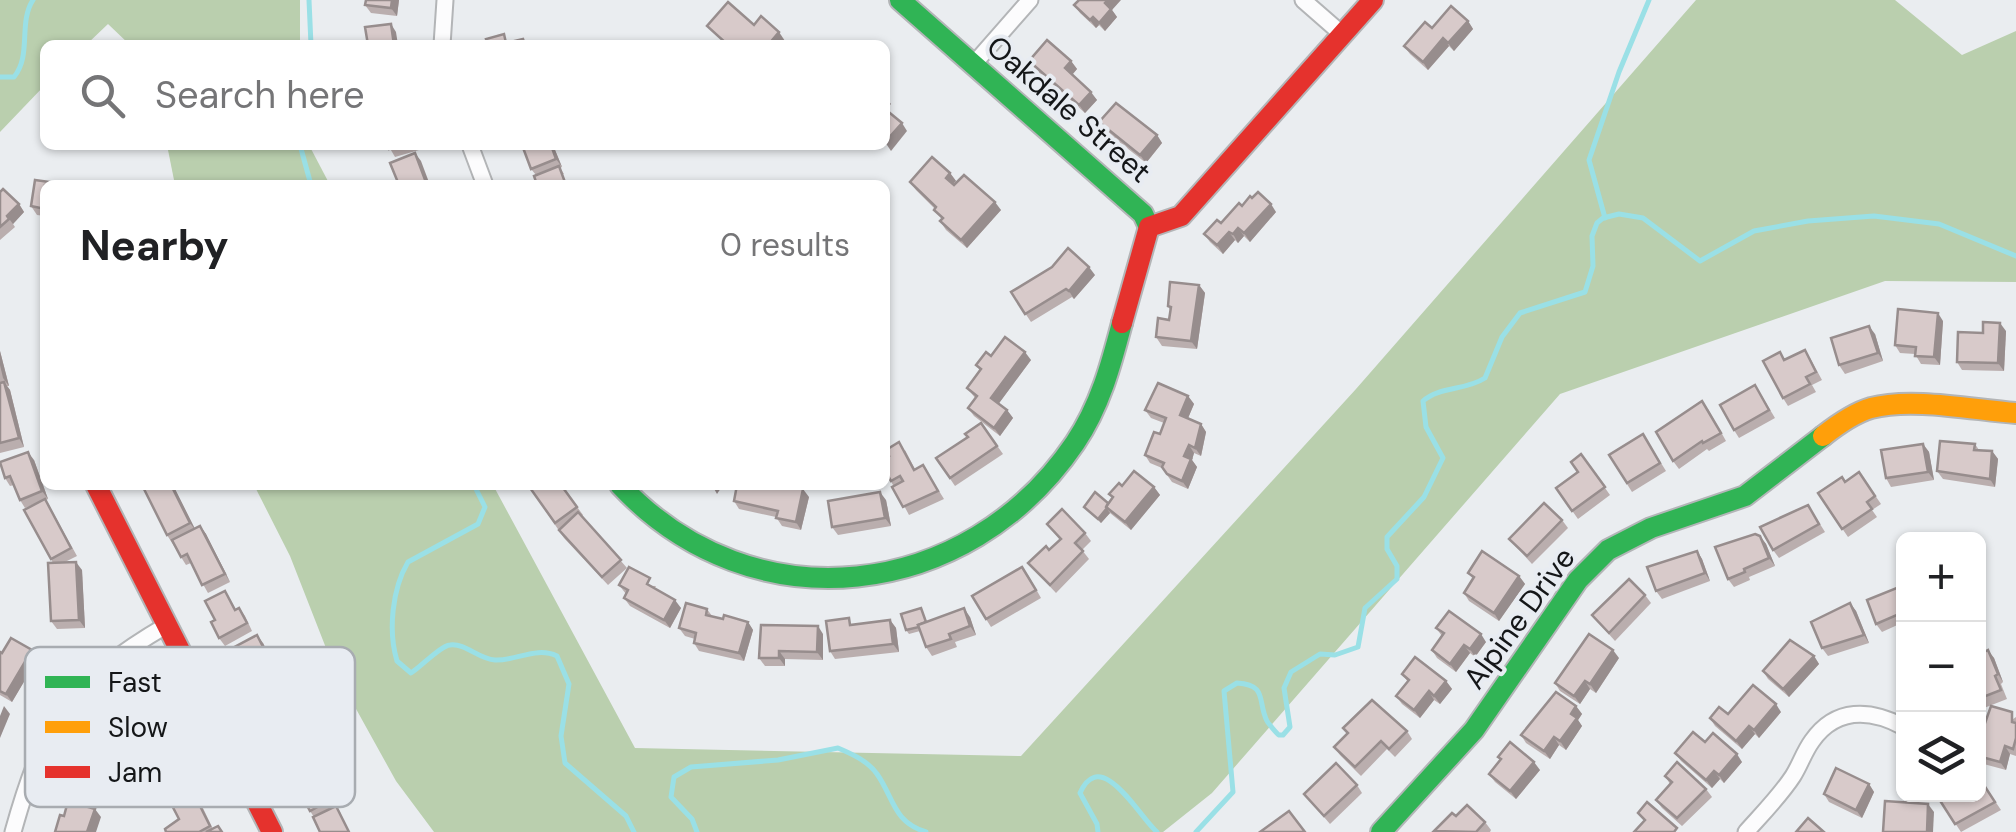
<!DOCTYPE html>
<meta charset="utf-8">
<style>
:root{--surface:#fff;--page:#f2f2f2;--text:#202124;--muted:#757577;--line:#e0e0e0}
body{margin:0;font-family:"DM Sans",sans-serif;background:var(--page);color:var(--text)}
.controls{position:absolute;right:30px;bottom:30px;display:grid;overflow:hidden;border-radius:15px;box-shadow:0 2px 8px #0004}
.controls button{width:90px;height:90px;display:grid;place-items:center;padding:0;border:0;border-bottom:2px solid var(--line);background:var(--surface);color:var(--text);font:50px sans-serif}
.list{margin:0;padding:0;list-style:none}
h2{display:flex;justify-content:space-between;align-items:center;height:130px;margin:0;padding:0 40px;font-size:42px}
h2 small{font-size:32px;font-weight:400;color:var(--muted)}
.icon{flex:none;width:55px;height:55px;fill:none;stroke:currentColor;stroke-width:2;stroke-linecap:round;stroke-linejoin:round}
.map{position:relative;flex:none;width:2016px;height:832px;overflow:hidden}
.search{position:absolute;background:var(--surface);box-shadow:0 2px 8px #0004;left:40px;top:40px;width:850px;height:110px;display:flex;align-items:center;gap:25px;box-sizing:border-box;padding:0 35px;border-radius:15px;color:var(--muted);font-size:38px}
.panel{position:absolute;background:var(--surface);box-shadow:0 2px 8px #0004;left:40px;top:180px;width:850px;height:310px;border-radius:15px}
.map>svg:first-child{display:block}
.forest{fill:#bacfae}
.lines{fill:none;stroke-linecap:round;stroke-linejoin:round}
.stream{stroke:#9ae0e6;stroke-width:5}
.street-casing{stroke:#b3b5b7;stroke-width:19}
.fast-casing{stroke:#b3b5b7;stroke-width:24}
.slow-casing{stroke:#b3b5b7;stroke-width:24}
.jam-casing{stroke:#b3b5b7;stroke-width:24}
.street{stroke:#fcfcfd;stroke-width:15}
.fast{stroke:#30b455;stroke-width:20}
.slow{stroke:#ff9f0a;stroke-width:20}
.jam{stroke:#e5322d;stroke-width:20}
.wall{fill:#baaeae}
.shaded-wall{fill:#978d8d}
.building{fill:#d8caca;stroke:#978d8d;stroke-width:2.5}
.labels{text-anchor:middle;dominant-baseline:central;stroke-width:8;stroke-linejoin:round;paint-order:stroke}
.street-label{font-size:30px;fill:#141618;stroke:#e8ecf2}
.key{fill:#e8ecf2;stroke:#a8acb1;stroke-width:2.5}
.key-label{font-size:28px;fill:#141618}
</style>
<div class="map">
<svg width="2016" height="832" viewBox="0 0 2016 832">
<rect width="100%" height="100%" fill="#eaedf0"/>
<g class="forest">
<path d="M0 0H300V45H130L108 24 86 45H45V85L0 132Z"/>
<path d="M1696 0H1895L1962 55 2016 31V282L1885 281 1560 394 1212 793 1163 832H434L396 781 335 671 290 556 254 485H493L635 748 1021 756 1356 389Z"/>
<path d="M167 145H309L330 185H175Z"/>
</g>
<g class="lines">
<g class="stream">
<path d="M309 0 311 45"/>
<path d="M0 77H14C32 55 18 23 33 0"/>
<path d="M300 145 311 185"/>
<path d="M1605 218 1589 160 1619 72 1649 0"/>
<path d="M474 485 485 507 478 524 408 562C392 589 388 631 397 661L411 673C422 666 440 646 450 645 466 643 478 659 495 660 517 661 536 646 557 656L569 684 561 736 565 763 626 816 634 832"/>
<path d="M697 832 692 819 671 797 674 777 691 767 778 760 838 748C852 754 868 761 877 774 894 798 893 822 926 832"/>
<path d="M1098 832 1097 824 1080 793C1101 745 1140 818 1157 832"/>
<path d="M1196 832 1233 792 1224 691 1237 683C1268 685 1257 701 1267 721 1268 723 1277 734 1279 735H1283L1290 727 1284 688 1291 672 1320 654 1335 655 1358 647 1365 608 1397 579V566L1387 549V537L1424 497 1443 458 1426 427 1423 401C1440 386 1465 391 1485 378L1502 337 1520 313 1585 292 1593 266 1592 236 1597 223 1603 218 1619 214 1643 218 1700 261 1754 231 1808 221 1874 216 1939 224 2016 256"/>
</g>
<defs>
<g id="street">
<path d="M1303 0 1343 35"/>
<path d="M442 45 445 0"/>
<path d="M973 65 1030 0"/>
<path d="M470 145 485 185"/>
<path d="M13 832C43 724 69 682 167 625"/>
<path d="M1746 832C1762 814 1780 796 1793 776 1800 765 1804 752 1812 741 1836 707 1870 709 1904 727"/>
</g>
<g id="fast">
<path d="M900 0 1143 214 1149 227"/>
<path d="M620 485C753 627 968 601 1075 443 1100 406 1111 365 1122 323"/>
<path d="M1381 832 1474 730 1578 580 1608 550 1651 528 1745 496 1823 436"/>
</g>
<path id="slow" d="M1823 436C1837 425 1854 413 1871 408 1912 397 1974 410 2016 413"/>
<g id="jam">
<path d="M1122 323 1149 227 1181 216 1373 0"/>
<path d="M96 485 272 832"/>
</g>
</defs>
<use href="#street" class="street-casing"/>
<use href="#fast" class="fast-casing"/>
<use href="#slow" class="slow-casing"/>
<use href="#jam" class="jam-casing"/>
<use href="#street" class="street"/>
<use href="#fast" class="fast"/>
<use href="#slow" class="slow"/>
<use href="#jam" class="jam"/>
</g>
<g class="wall">
<path d="M366 0H399L397 16 371 13 365 5Z"/>
<path d="M1074 5 1112 10 1117 17 1105 31 1099 25 1096 28 1080 13Z"/>
<path d="M1468 21 1473 29 1454 51 1449 46 1428 70 1410 54 1404 46 1432 28Z"/>
<path d="M1029 61H1071L1077 69 1072 75 1097 100 1085 113 1035 69Z"/>
<path d="M1099 122 1157 135 1162 143 1146 163 1104 130Z"/>
<path d="M388 145H417L419 150 395 157Z"/>
<path d="M522 145H553L562 167 560 168 564 174 536 175 531 169Z"/>
<path d="M950 173 956 181 953 184 1001 210 967 248 946 230 940 221 942 219 934 210 935 209 916 190 910 182Z"/>
<path d="M45 185V216L37 215 31 206Z"/>
<path d="M0 192 19 204 24 212 13 224 15 227 0 240Z"/>
<path d="M1242 206 1276 212 1250 242 1244 236 1238 243 1235 240 1223 254 1210 242 1204 234 1221 223Z"/>
<path d="M1095 275 1074 299 1072 297 1031 322 1011 292Z"/>
<path d="M1199 285 1205 293 1197 349 1162 346 1156 337 1169 320 1170 310 1168 306Z"/>
<path d="M1943 321 1940 365 1921 364 1915 354 1900 353 1895 345Z"/>
<path d="M2006 331 2004 371 1962 370 1957 362 1983 333Z"/>
<path d="M1875 334 1883 361 1845 374 1839 365Z"/>
<path d="M0 351 9 386H7L10 390 24 447 0 453Z"/>
<path d="M991 356 1031 360 999 403 1007 410 1013 418 1000 436 974 416 968 408 976 399 967 388 980 370 976 365Z"/>
<path d="M1810 358 1822 380 1812 385 1816 392 1788 406 1783 398 1785 360Z"/>
<path d="M1760 393 1775 418 1739 438 1734 430Z"/>
<path d="M1188 396 1194 404 1188 418 1201 424 1206 432 1201 456 1194 453 1192 460 1197 467 1188 489 1172 482 1162 468 1150 463 1145 455 1160 434 1164 423 1151 418 1145 410Z"/>
<path d="M1708 409 1726 441 1709 451 1707 449 1679 469 1673 461Z"/>
<path d="M981 423 1003 454 955 486 936 458 968 437Z"/>
<path d="M1643 434 1666 471 1632 492 1609 455Z"/>
<path d="M1923 444 1929 452 1934 480 1891 487 1886 478Z"/>
<path d="M1975 444 1979 450 1992 451 1998 459 1995 487 1943 479 1937 471Z"/>
<path d="M905 450 915 469 923 465 944 499 909 515 885 470Z"/>
<path d="M1581 454 1610 495 1578 519 1556 488 1578 472Z"/>
<path d="M34 460 48 499 46 500 77 556 65 562 82 570 85 628 57 629 51 621 53 563 51 559 34 504 25 508 20 500 14 485 10 486 5 478Z"/>
<path d="M1859 472 1881 504 1872 510 1877 517 1848 537 1818 493 1845 482Z"/>
<path d="M142 485H173L195 529 200 526 206 534 230 582 208 593 191 563 186 565 181 557 167 535Z"/>
<path d="M528 485H561L583 515 582 516 627 568 608 585 564 538Z"/>
<path d="M1122 486 1154 487 1160 495 1131 530 1110 513 1101 523 1084 507 1108 503 1112 498 1109 494Z"/>
<path d="M809 497 801 530 782 526 776 517 739 509 734 501Z"/>
<path d="M886 500 891 526 838 535 832 527Z"/>
<path d="M1808 505 1825 532 1779 558 1773 550Z"/>
<path d="M1562 520 1568 528 1532 564 1509 539Z"/>
<path d="M1047 524 1085 533 1091 541 1082 550 1089 559 1056 593 1028 563 1049 550 1060 540Z"/>
<path d="M1760 536 1766 544 1775 566 1749 577 1750 580 1734 587 1728 579Z"/>
<path d="M1697 551 1702 559 1710 581 1662 599 1656 591Z"/>
<path d="M1468 573 1519 576 1525 584 1499 621 1469 601 1464 593 1473 579Z"/>
<path d="M1028 575 1041 598 991 627 986 619Z"/>
<path d="M619 585 656 586 654 589 681 608 670 628 630 606 624 598 626 594Z"/>
<path d="M1904 585V622L1882 632 1876 624Z"/>
<path d="M1645 595 1651 603 1615 641 1592 615Z"/>
<path d="M230 599 236 610 239 608 245 616 252 631 225 646 219 638 215 620Z"/>
<path d="M1850 603 1856 611 1869 643 1828 656 1822 648Z"/>
<path d="M921 608 927 622 970 617 976 635 955 642 957 647 932 656 926 647 920 631 909 634 906 630Z"/>
<path d="M707 609 712 616 723 619 748 622 753 630 744 661 699 651 694 643 695 639 685 636 679 628Z"/>
<path d="M890 620 896 628 899 652 835 659 830 651 854 624Z"/>
<path d="M1436 628 1486 642 1475 657 1470 653 1456 672 1437 658 1432 650 1442 636Z"/>
<path d="M823 634V660L785 659V666H765L759 658Z"/>
<path d="M263 643 288 693 286 694 315 749 308 752 341 814 314 817 310 811 292 759 276 730 272 732 266 724 264 702 249 674 242 677 237 669Z"/>
<path d="M32 650 38 658 12 702 0 695V652L2 653Z"/>
<path d="M1986 651 1994 658 2003 682 2001 684 2007 699 1984 708 1978 700Z"/>
<path d="M1814 656 1819 664 1789 697 1768 679 1763 671Z"/>
<path d="M1619 658 1596 693 1590 689 1580 704 1560 691 1555 683Z"/>
<path d="M1402 674 1446 681 1452 689 1440 704 1434 700 1420 718 1402 704 1396 696 1408 682Z"/>
<path d="M126 704 165 721 171 729 156 741 146 730 130 743 115 725Z"/>
<path d="M1576 706 1582 714 1578 720 1582 726 1566 750 1559 745 1550 759 1526 743 1521 735Z"/>
<path d="M1781 712 1759 738 1755 734 1742 749 1715 726 1710 718 1728 714Z"/>
<path d="M2016 717V756L2010 754 2006 770 1980 763 1978 761V743Z"/>
<path d="M1343 728 1407 731 1412 739 1395 757 1387 749 1361 776 1340 755 1334 747 1347 734Z"/>
<path d="M1705 742 1742 762 1724 783 1720 779 1712 788 1681 761 1675 753Z"/>
<path d="M114 745 119 753 113 765 121 775 114 790 105 785 103 789 99 787 92 801 74 792 68 784Z"/>
<path d="M1498 757 1540 770 1516 799 1495 782 1489 774 1500 760Z"/>
<path d="M194 775 209 803 202 806 213 829 223 832H166L179 819Z"/>
<path d="M1665 776 1706 789 1712 797 1682 826 1662 808 1656 800 1670 784Z"/>
<path d="M1978 776 2001 810 1961 832 1939 799Z"/>
<path d="M1869 784 1874 792 1862 818 1829 802 1824 794Z"/>
<path d="M1357 785 1362 793 1330 824 1304 794Z"/>
<path d="M1456 816 1485 822 1491 830 1490 832H1434Z"/>
</g>
<g class="shaded-wall">
<path d="M392 0H399L397 16 391 8Z"/>
<path d="M1108 0H1121L1112 10 1117 17 1105 31 1099 23 1105 3Z"/>
<path d="M1093 17 1099 25 1096 28 1090 20Z"/>
<path d="M1468 21 1473 29 1454 51 1448 43Z"/>
<path d="M391 24 396 32 398 45H394Z"/>
<path d="M779 32 785 41 781 45H768Z"/>
<path d="M1443 38 1449 46 1428 70 1423 62Z"/>
<path d="M1071 61 1077 69 1071 76 1065 68Z"/>
<path d="M1091 92 1097 100 1085 113 1079 105Z"/>
<path d="M885 96 891 104 885 110Z"/>
<path d="M902 123 907 131 891 151 885 142Z"/>
<path d="M1157 135 1162 143 1146 163 1140 155Z"/>
<path d="M551 145H553L562 167 556 159Z"/>
<path d="M415 153 421 161 430 185H427Z"/>
<path d="M950 173 956 181 951 186 946 178Z"/>
<path d="M995 202 1001 210 967 248 961 240Z"/>
<path d="M19 204 24 212 13 224 7 216Z"/>
<path d="M1271 204 1276 212 1250 242 1244 233Z"/>
<path d="M1238 228 1244 236 1238 243 1233 234Z"/>
<path d="M1229 232 1235 240 1223 254 1217 245Z"/>
<path d="M1089 267 1095 275 1074 299 1069 291Z"/>
<path d="M1199 285 1205 293 1197 349 1191 341Z"/>
<path d="M1938 313 1943 321 1940 365 1934 357Z"/>
<path d="M2000 323 2006 331 2004 371 1998 363Z"/>
<path d="M1869 326 1875 334 1883 361 1878 353Z"/>
<path d="M0 351 9 386 3 378 0 365Z"/>
<path d="M1025 352 1031 360 997 406 991 398Z"/>
<path d="M4 382 10 390 24 447 19 438Z"/>
<path d="M1188 396 1194 404 1186 423 1180 415Z"/>
<path d="M1007 410 1013 418 1000 436 994 428Z"/>
<path d="M1201 424 1206 432 1201 456 1195 448Z"/>
<path d="M1923 444 1929 452 1934 480 1928 472Z"/>
<path d="M1189 445 1194 453 1192 460 1197 467 1188 489 1182 481 1184 456Z"/>
<path d="M1992 451 1998 459 1995 487 1990 479Z"/>
<path d="M28 452 34 460 48 499 42 491Z"/>
<path d="M171 485H173L196 531 190 523Z"/>
<path d="M712 485H723L717 494Z"/>
<path d="M1154 487 1160 495 1131 530 1125 522Z"/>
<path d="M803 489 809 497 801 530 796 522Z"/>
<path d="M880 492 886 500 891 526 885 518Z"/>
<path d="M1107 509 1110 513 1101 523 1098 519Z"/>
<path d="M200 526 206 534 230 582 225 574Z"/>
<path d="M1760 536 1766 544 1775 566 1769 558Z"/>
<path d="M1697 551 1702 559 1710 581 1705 573Z"/>
<path d="M76 562 82 570 85 628 79 620Z"/>
<path d="M1519 576 1525 584 1499 621 1494 613Z"/>
<path d="M675 600 681 608 670 628 664 620Z"/>
<path d="M1850 603 1856 611 1869 643 1864 635Z"/>
<path d="M964 608 970 617 976 635 970 626Z"/>
<path d="M890 620 896 628 899 652 893 644Z"/>
<path d="M748 622 753 630 744 661 739 653Z"/>
<path d="M818 626 823 634V660L817 652Z"/>
<path d="M1481 634 1486 642 1475 657 1470 649Z"/>
<path d="M257 635 263 643 288 693 282 685Z"/>
<path d="M1464 645 1470 653 1456 672 1450 664Z"/>
<path d="M32 650 38 658 12 702 6 694Z"/>
<path d="M1613 650 1619 658 1596 693 1590 684Z"/>
<path d="M1988 650 1994 658 2003 682 1998 674Z"/>
<path d="M779 651 785 659V666L779 658Z"/>
<path d="M1814 656 1819 664 1789 697 1783 689Z"/>
<path d="M1446 681 1452 689 1440 704 1434 696Z"/>
<path d="M1585 681 1590 689 1580 704 1574 696Z"/>
<path d="M1429 691 1434 700 1420 718 1414 710Z"/>
<path d="M285 692 291 700 315 749 309 741Z"/>
<path d="M1776 704 1781 712 1759 738 1754 730Z"/>
<path d="M4 706 10 714 0 738V716Z"/>
<path d="M1576 706 1582 714 1578 720 1582 726 1566 750 1560 741 1571 714Z"/>
<path d="M1749 726 1755 734 1742 749 1736 741Z"/>
<path d="M1554 737 1559 745 1550 759 1544 751Z"/>
<path d="M114 745 119 753 111 770 106 762Z"/>
<path d="M2005 746 2010 754 2006 770 2000 762Z"/>
<path d="M308 751 314 759 338 807 332 799Z"/>
<path d="M1737 754 1742 762 1724 783 1719 775Z"/>
<path d="M1534 762 1540 770 1516 799 1510 791Z"/>
<path d="M116 767 121 775 114 790 109 782Z"/>
<path d="M1714 771 1720 779 1712 788 1706 780Z"/>
<path d="M99 777 105 785 103 789 97 781Z"/>
<path d="M93 779 99 787 92 801 87 793Z"/>
<path d="M1869 784 1874 792 1862 818 1856 810Z"/>
<path d="M1928 804 1934 812 1933 832H1927Z"/>
<path d="M95 809 101 817 96 832H87Z"/>
</g>
<g class="building">
<path d="M366 0H392L391 8 365 5Z"/>
<path d="M1079 0H1108L1105 3 1111 9 1099 23 1093 17 1090 20 1074 5Z"/>
<path d="M728 2 754 25 761 16 779 32 768 45H728L707 26Z"/>
<path d="M1451 6 1468 21 1448 43 1443 38 1423 62 1404 46 1425 22 1432 28Z"/>
<path d="M391 24 394 45H368L365 27Z"/>
<path d="M504 34 506 43 523 39 525 45H488L486 39Z"/>
<path d="M1047 40 1071 61 1065 68 1091 92 1079 105 1029 61Z"/>
<path d="M1116 103 1157 135 1140 155 1099 122Z"/>
<path d="M885 109 902 123 885 142Z"/>
<path d="M388 145H404L389 149Z"/>
<path d="M522 145H551L556 159 531 169Z"/>
<path d="M415 153 427 185H399L390 163Z"/>
<path d="M932 157 950 173 946 178 954 185 964 175 995 202 961 240 940 221 943 218 934 210 936 207 910 182Z"/>
<path d="M559 166 566 185H537L534 176Z"/>
<path d="M35 180 71 185H45V209L31 206Z"/>
<path d="M3 189 19 204 7 216 9 219 0 227V192Z"/>
<path d="M1258 192 1271 204 1244 233 1238 228 1233 234 1229 232 1217 245 1204 234 1217 220 1221 223 1239 203 1242 206 1250 196 1252 198Z"/>
<path d="M1068 248 1089 267 1069 291 1066 289 1025 314 1011 292 1052 267Z"/>
<path d="M1170 282 1199 285 1191 341 1156 337 1158 318 1169 320 1171 307 1168 306Z"/>
<path d="M1898 309 1938 313 1934 357 1915 356 1916 347 1895 345Z"/>
<path d="M1983 322 2000 323 1998 363 1957 362 1958 332 1983 333Z"/>
<path d="M1869 326 1878 353 1839 365 1831 338Z"/>
<path d="M1005 337 1025 352 991 398 1007 410 994 428 968 408 977 396 967 388 981 369 976 365 986 352 991 356Z"/>
<path d="M1805 350 1816 372 1806 377 1810 384 1783 398 1763 361 1780 352 1784 360Z"/>
<path d="M4 382 19 438 0 443V383Z"/>
<path d="M1158 383 1188 396 1180 415 1201 424 1195 448 1189 445 1184 456 1191 459 1182 481 1167 474 1162 467 1164 463 1145 455 1154 432 1160 434 1166 418 1145 410Z"/>
<path d="M1755 385 1769 410 1734 430 1720 405Z"/>
<path d="M1702 401 1721 433 1703 443 1702 441 1673 461 1656 432Z"/>
<path d="M981 423 997 446 950 478 936 458 968 437 965 434Z"/>
<path d="M1643 434 1660 463 1627 483 1609 455Z"/>
<path d="M1940 441 1975 444 1974 450 1992 451 1990 479 1937 471Z"/>
<path d="M899 442 914 470 923 465 938 491 903 507 892 487 903 481 900 476 891 481 885 470V458L889 456 886 450Z"/>
<path d="M1923 444 1928 472 1886 478 1881 450Z"/>
<path d="M28 452 42 491 20 500 10 476 5 478 0 462Z"/>
<path d="M1581 454 1605 487 1572 511 1556 488 1578 472 1571 462Z"/>
<path d="M1134 471 1154 487 1125 522 1106 507 1113 497 1109 494 1119 483 1122 486Z"/>
<path d="M1859 472 1875 496 1867 502 1872 509 1842 529 1818 493 1842 477 1845 482Z"/>
<path d="M142 485H171L190 523 167 535Z"/>
<path d="M528 485H561L577 507 555 523Z"/>
<path d="M737 485H785L803 489 796 522 776 518 778 511 734 501Z"/>
<path d="M880 492 885 518 832 527 828 501Z"/>
<path d="M1095 492 1108 503 1106 507 1107 508 1098 519 1084 507Z"/>
<path d="M45 499 71 548 51 559 24 510Z"/>
<path d="M1544 503 1562 520 1527 556 1509 539Z"/>
<path d="M1808 505 1819 524 1773 550 1760 527Z"/>
<path d="M1062 509 1085 533 1075 543 1083 551 1050 585 1028 563 1046 546 1049 550 1061 539 1047 524Z"/>
<path d="M578 512 621 560 602 577 559 530Z"/>
<path d="M200 526 225 574 202 585 187 554 181 557 172 540Z"/>
<path d="M1755 534 1760 536 1769 558 1744 569 1745 572 1728 579 1715 547Z"/>
<path d="M1482 551 1519 576 1494 613 1464 593 1474 577 1468 573Z"/>
<path d="M1697 551 1705 573 1656 591 1647 567Z"/>
<path d="M76 562 79 620 51 621 48 563Z"/>
<path d="M629 567 650 578 647 584 675 600 664 620 624 598 628 590 619 585Z"/>
<path d="M1022 567 1036 590 986 619 972 596Z"/>
<path d="M1629 579 1645 595 1609 633 1592 615Z"/>
<path d="M1904 585V612L1876 624 1867 600Z"/>
<path d="M225 591 235 610 239 608 247 623 219 638 211 622 215 620 205 601Z"/>
<path d="M686 603 707 609 706 615 723 619 724 615 748 622 739 653 694 643 696 633 679 628Z"/>
<path d="M1850 603 1864 635 1822 648 1811 622Z"/>
<path d="M921 608 926 622 918 625 919 627 906 630 901 614Z"/>
<path d="M964 608 970 626 949 634 951 639 926 647 918 625Z"/>
<path d="M1449 611 1481 634 1470 649 1464 645 1450 664 1432 650 1444 633 1436 628Z"/>
<path d="M849 618 850 625 890 620 893 644 830 651 826 621Z"/>
<path d="M761 625 818 626 817 652 779 651V658H759Z"/>
<path d="M1589 634 1613 650 1590 684 1585 681 1574 696 1555 683Z"/>
<path d="M257 635 282 685 260 696 245 665 237 669 227 651Z"/>
<path d="M11 638 32 650 6 694 0 691V652L2 653Z"/>
<path d="M1790 640 1814 656 1783 689 1763 671Z"/>
<path d="M1980 643 1984 652 1988 650 1998 674 1995 676 2001 690 1978 699V644Z"/>
<path d="M1415 657 1446 681 1434 696 1429 691 1414 710 1396 696 1409 680 1402 674Z"/>
<path d="M1753 685 1776 704 1754 730 1749 726 1736 741 1710 718 1719 707 1728 714Z"/>
<path d="M1556 692 1576 706 1571 714 1577 718 1560 741 1554 737 1544 751 1521 735Z"/>
<path d="M1372 700 1407 731 1389 749 1381 741 1355 767 1334 747 1348 733 1343 728Z"/>
<path d="M1991 706 2012 712V722L2016 723V738L2013 749 2005 746 2000 762 1978 756V743Z"/>
<path d="M1693 732 1705 742 1713 733 1737 754 1719 775 1714 771 1706 780 1675 753Z"/>
<path d="M1510 742 1534 762 1510 791 1489 774 1501 759 1498 757Z"/>
<path d="M308 751 332 799 310 811 285 763Z"/>
<path d="M1677 762 1706 789 1677 818 1656 800 1672 782 1665 776Z"/>
<path d="M1336 763 1357 785 1324 816 1304 794Z"/>
<path d="M1836 768 1869 784 1856 810 1824 794Z"/>
<path d="M194 775 204 795 196 798 210 826 199 832H166L165 829 179 819 164 790Z"/>
<path d="M1978 776 1995 802 1955 824 1939 799 1945 794H1978Z"/>
<path d="M68 801 95 809 87 832H55L60 815 64 816Z"/>
<path d="M1885 801 1928 804 1927 832H1883Z"/>
<path d="M1647 802 1677 828 1674 832H1634L1645 820 1638 813Z"/>
<path d="M1467 805 1485 822 1476 832 1434 831 1452 813 1456 816Z"/>
<path d="M336 806 349 832H320L313 817Z"/>
<path d="M1289 811 1305 832H1260Z"/>
<path d="M1808 818 1824 832H1796Z"/>
<path d="M218 826 222 832H206Z"/>
</g>
<g class="labels">
<g class="street-label">
<text transform="translate(1069 109) rotate(41)">Oakdale Street</text>
<text transform="translate(1519 618) rotate(-54)">Alpine Drive</text>
</g>
</g>
<rect x="25" y="647" width="330" height="160" rx="15" class="key"/>
<rect x="45" y="676" width="45" height="12" fill="#30b455"/>
<rect x="45" y="721" width="45" height="12" fill="#ff9f0a"/>
<rect x="45" y="766" width="45" height="12" fill="#e5322d"/>
<g class="key-label">
<text x="108" y="692">Fast</text>
<text x="108" y="737">Slow</text>
<text x="108" y="782">Jam</text>
</g>
</svg>
<div class="controls">
<button>+</button>
<button>−</button>
<button><svg class="icon" aria-label="layers" viewBox="0 0 24 24"><path d="M12 4l9 5-9 5-9-5zM3 14l9 5 9-5"/></svg></button>
</div>
<div class="search"><svg class="icon" aria-label="search" viewBox="0 0 24 24"><circle cx="10" cy="10" r="6"/><path d="M15 15l6 6"/></svg>Search here</div>
<section class="panel">
<h2>Nearby<small>0 results</small></h2>
<ul class="list">
</ul>
</section>
</div>
